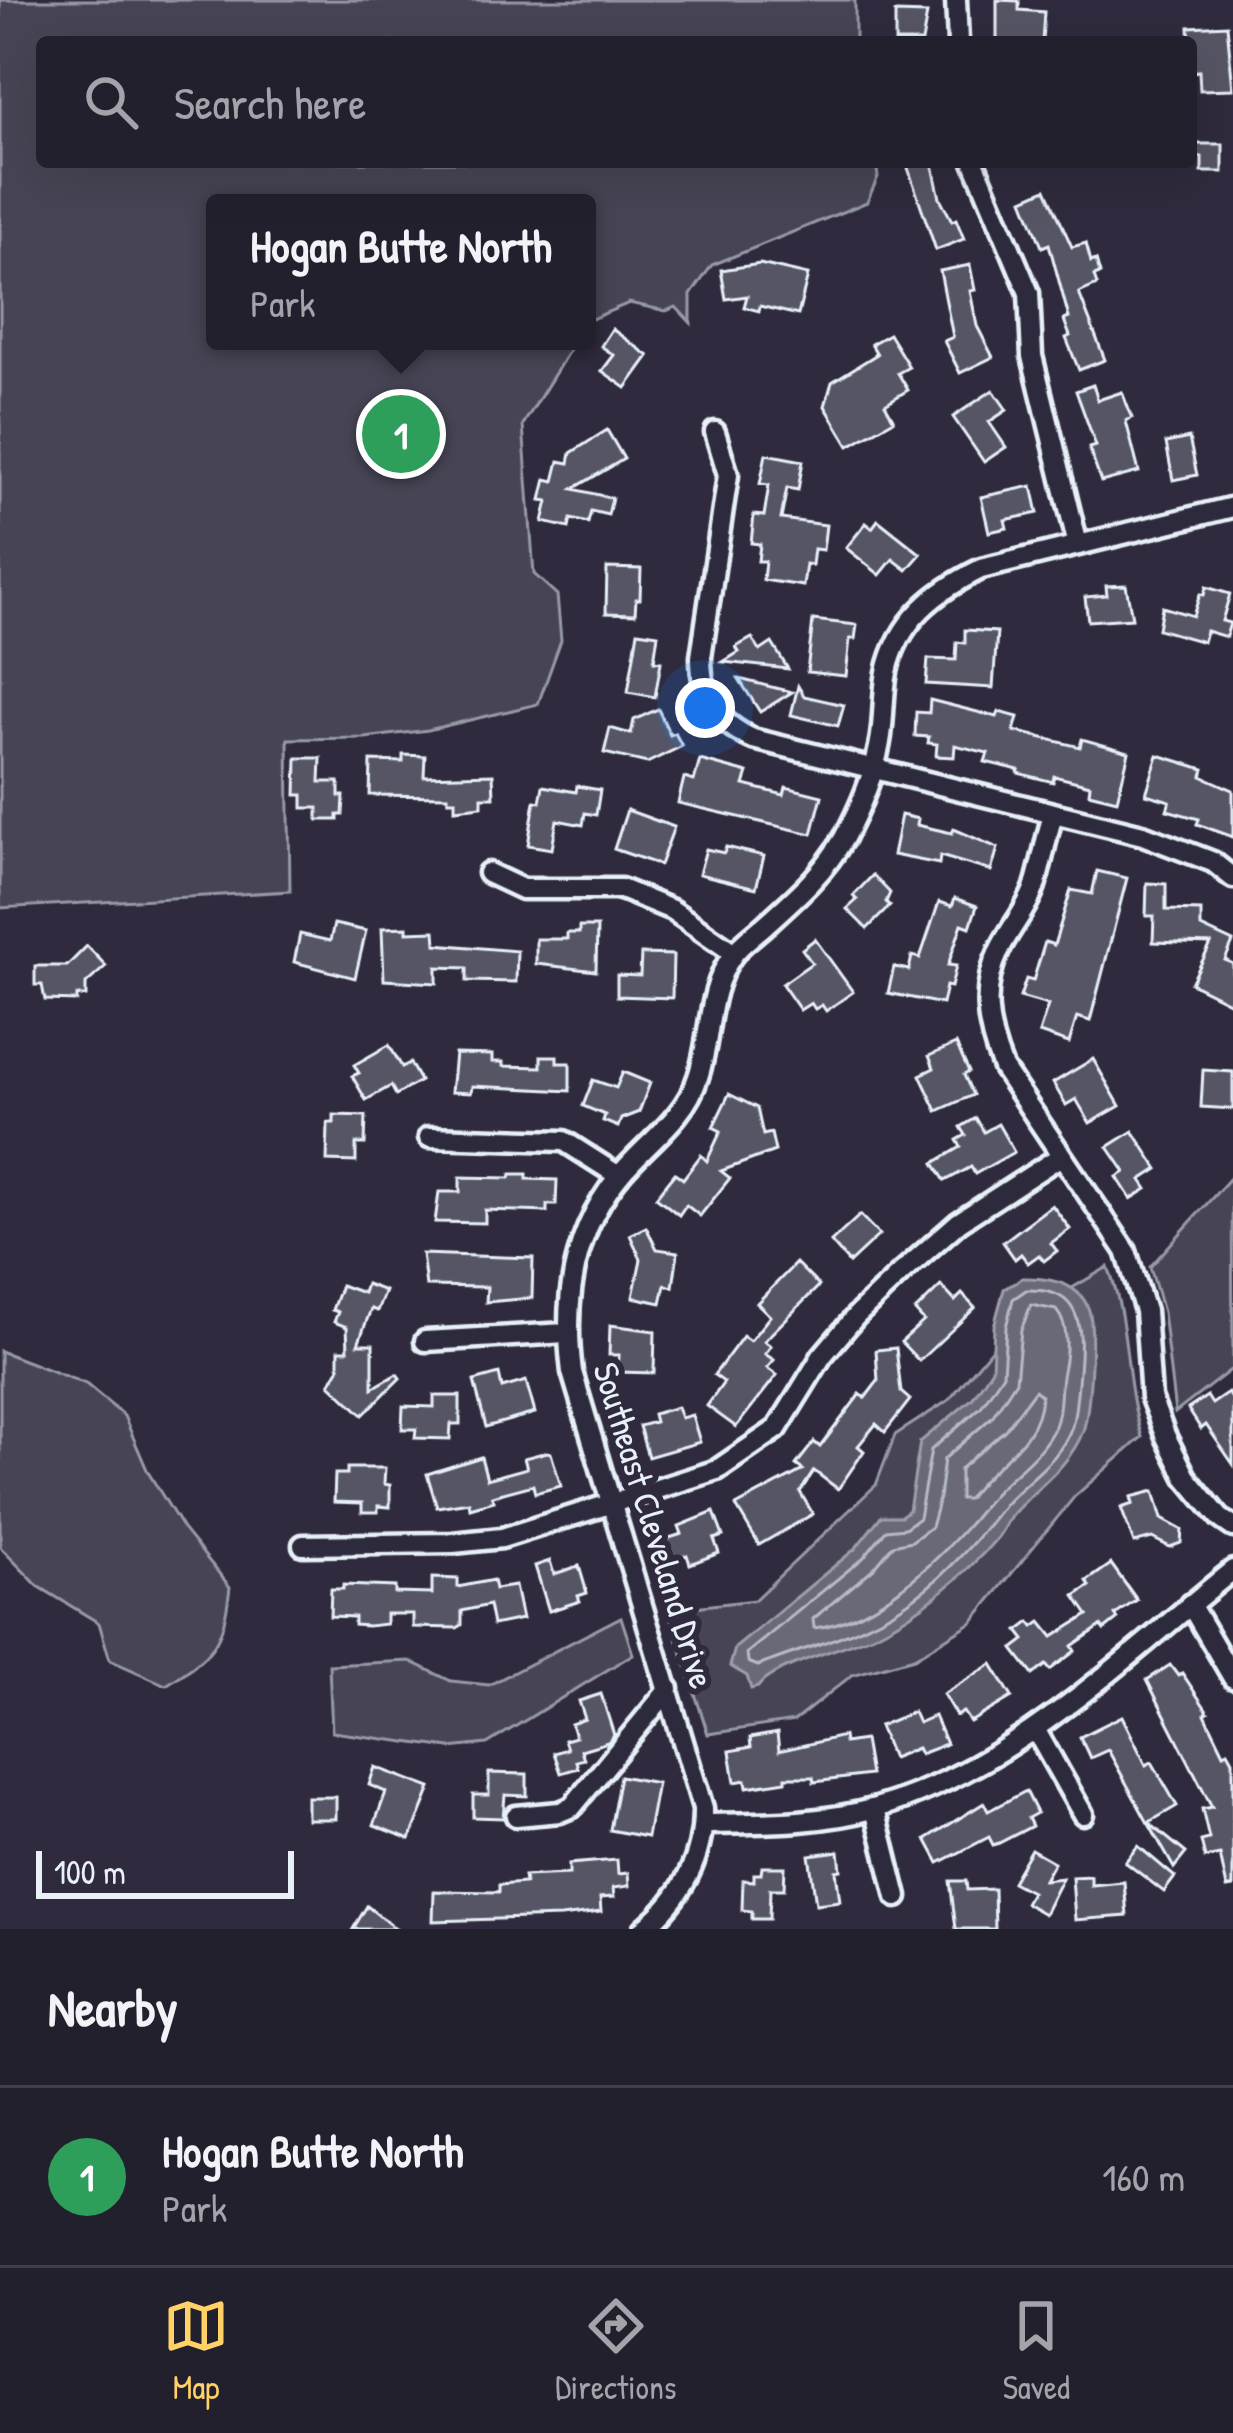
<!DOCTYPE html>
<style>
:root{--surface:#23202e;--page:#2f2d3a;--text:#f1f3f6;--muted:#a3a3aa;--line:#403e4a;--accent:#ffd166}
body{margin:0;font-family:"Patrick Hand",sans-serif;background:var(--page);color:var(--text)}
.scale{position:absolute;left:36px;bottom:30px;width:258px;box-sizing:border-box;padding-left:12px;border:6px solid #e8f1f8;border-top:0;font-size:33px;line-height:42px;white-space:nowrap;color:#e8f1f8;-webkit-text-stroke:9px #2f2a3d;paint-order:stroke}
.you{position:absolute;left:705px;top:708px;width:42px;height:42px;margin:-30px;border:9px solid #fff;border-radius:50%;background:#1a73e8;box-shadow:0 0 0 18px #1a73e833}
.badge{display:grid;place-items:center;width:78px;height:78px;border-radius:50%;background:var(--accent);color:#fff;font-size:39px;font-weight:700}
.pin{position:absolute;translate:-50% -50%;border:6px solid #fff;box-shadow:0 3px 12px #0006}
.popup{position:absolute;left:206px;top:194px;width:390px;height:156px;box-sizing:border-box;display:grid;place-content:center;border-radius:12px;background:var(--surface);filter:drop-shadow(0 3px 9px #0005);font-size:39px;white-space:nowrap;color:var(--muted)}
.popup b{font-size:45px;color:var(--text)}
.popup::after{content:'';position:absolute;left:50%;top:100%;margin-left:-24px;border:24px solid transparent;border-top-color:var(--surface)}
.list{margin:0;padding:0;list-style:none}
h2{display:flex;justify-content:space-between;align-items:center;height:156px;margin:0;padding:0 48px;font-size:51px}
h2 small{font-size:39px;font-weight:400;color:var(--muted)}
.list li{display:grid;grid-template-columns:78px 1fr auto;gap:36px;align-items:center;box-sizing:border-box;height:180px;padding:0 48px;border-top:3px solid var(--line)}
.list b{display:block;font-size:45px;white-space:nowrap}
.list p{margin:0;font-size:39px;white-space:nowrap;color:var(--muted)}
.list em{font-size:39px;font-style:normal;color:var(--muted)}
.icon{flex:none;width:66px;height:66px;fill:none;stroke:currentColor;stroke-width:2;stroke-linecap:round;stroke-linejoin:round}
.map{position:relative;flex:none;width:1233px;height:1929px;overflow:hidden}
.search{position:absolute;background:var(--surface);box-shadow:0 12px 48px #0002;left:36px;right:36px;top:36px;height:132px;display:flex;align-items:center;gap:30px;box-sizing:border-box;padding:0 42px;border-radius:12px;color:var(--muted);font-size:45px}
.sheet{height:336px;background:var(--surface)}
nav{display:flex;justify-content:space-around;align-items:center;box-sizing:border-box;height:168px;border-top:3px solid var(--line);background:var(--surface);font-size:33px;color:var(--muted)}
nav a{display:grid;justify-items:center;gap:6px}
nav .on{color:var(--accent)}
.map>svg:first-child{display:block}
.green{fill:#464455;stroke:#979aa6;stroke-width:3}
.water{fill:#696978;stroke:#9c9fab;stroke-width:3}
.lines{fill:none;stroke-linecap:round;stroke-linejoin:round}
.shore{stroke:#b5bbc5;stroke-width:3}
.building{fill:#575565;stroke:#e8f1f8;stroke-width:3}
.minor-casing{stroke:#e8f1f8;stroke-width:27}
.minor{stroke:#2f2a3d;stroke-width:18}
.labels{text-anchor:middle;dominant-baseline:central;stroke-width:12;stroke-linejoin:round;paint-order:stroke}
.street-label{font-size:36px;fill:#e8f1f8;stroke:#2f2a3d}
</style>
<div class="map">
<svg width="1233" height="1929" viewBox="0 0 1233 1929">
<rect width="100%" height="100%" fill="#2f2a3d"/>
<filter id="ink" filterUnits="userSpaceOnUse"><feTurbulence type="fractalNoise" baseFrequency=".00833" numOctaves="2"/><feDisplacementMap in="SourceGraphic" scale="24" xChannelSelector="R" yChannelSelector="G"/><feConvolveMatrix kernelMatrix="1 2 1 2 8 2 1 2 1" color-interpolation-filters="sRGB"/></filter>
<g filter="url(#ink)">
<g class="green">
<path d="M0 0H855V42H42V162H876L878 177 867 202 712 265 691 295V323L676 307 666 311 629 303 587 321V203H215V341H575L523 425 534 574 557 595 561 640 538 704 428 730 365 738 288 739 290 891 0 908Z"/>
<path d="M1232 1176 1233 1368 1175 1413 1163 1312 1150 1267Z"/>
<path d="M1108 1267C1130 1323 1124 1381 1142 1437L1075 1496 972 1622 914 1658 852 1675 794 1721 708 1734 668 1610 754 1600 876 1485 895 1435 949 1400 1014 1322Z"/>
<path d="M0 1351 86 1384 124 1416 148 1472 183 1529 230 1587C223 1644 214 1655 166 1685L110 1660 99 1623 38 1586 0 1547Z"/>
<path d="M621 1617 633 1654 487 1744 450 1748 332 1732 329 1665 410 1661 451 1681 489 1685Z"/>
</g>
<path class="water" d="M1022 1278C1053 1277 1088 1285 1091 1321 1093 1344 1090 1411 1083 1431 1069 1468 1036 1487 1012 1515 1006 1522 1003 1531 997 1538 964 1577 919 1613 874 1635 848 1647 770 1667 758 1687L751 1689 747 1676 730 1666 735 1648 855 1549 881 1516H901L909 1510 920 1442 972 1399 992 1369 994 1326 1004 1289Z"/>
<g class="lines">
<g class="shore">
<path d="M1026 1290C1060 1289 1077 1301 1080 1335 1082 1349 1076 1413 1072 1426 1059 1464 1023 1481 1000 1510 973 1545 941 1581 902 1606 858 1635 806 1647 758 1666L748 1662 747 1653 863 1558 886 1530 905 1528 919 1518 931 1450 981 1407 1003 1374 1006 1327 1013 1299Z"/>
<path d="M1031 1305 1056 1310C1070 1326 1067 1352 1063 1371 1059 1389 1062 1410 1055 1426 1040 1459 1009 1474 988 1501 950 1550 880 1621 814 1628L813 1619 874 1568 893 1545 912 1541 931 1527 939 1498 944 1459 992 1417 1016 1381 1021 1330Z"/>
<path d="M1035 1390 1041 1395C1039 1445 993 1461 968 1499H960V1469L1005 1430Z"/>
</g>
</g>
<g class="building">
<path d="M997 0 1019 1V10L1044 12 1042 42H997Z"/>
<path d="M895 13 927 14 922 42H895Z"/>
<path d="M1227 25 1233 89 1200 90 1199 71 1191 72 1189 27Z"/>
<path d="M1191 144H1223V172H1202V157H1191Z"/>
<path d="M906 162H932L940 198 952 221 956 219 964 239 936 250Z"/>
<path d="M1046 189 1072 247 1086 243 1091 262 1096 260 1100 274 1094 276 1097 285 1079 293 1105 360 1079 370 1066 338 1070 336 1064 320 1069 318 1049 244 1042 247 1023 199Z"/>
<path d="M760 264 808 275 798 315 760 306 759 311 744 307 747 296 726 299 721 270Z"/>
<path d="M970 265 975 290 970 291 977 326 993 357 960 373 944 341 953 337 940 271Z"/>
<path d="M612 329 649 356 626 388 602 371 614 355 601 346Z"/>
<path d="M889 334 909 367 898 373 908 390 885 404 894 420 849 446 825 406 832 382 877 354 871 344Z"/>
<path d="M1093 385 1098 400 1122 392 1132 418 1126 421 1139 472 1101 482 1089 448 1096 446 1076 391Z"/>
<path d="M993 390 1007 410 989 422 1006 447 984 462 953 417Z"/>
<path d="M607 430 624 459 573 489 612 498 608 515 591 511 588 523 571 519 569 528 543 522 548 501 541 500 546 479 554 481 559 461 569 463 571 453Z"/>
<path d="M1189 438 1197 475 1173 480 1166 443Z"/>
<path d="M766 454 803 461 798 490 787 488 781 519 826 525 823 550 814 549 812 565 806 564 803 586 763 580 765 561H758L760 544 751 543 754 515 764 516 769 485 760 484Z"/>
<path d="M1032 486 1038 513 1005 520 1007 528 989 532 981 497Z"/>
<path d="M878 520 921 554 907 570 893 559 880 575 846 548 866 523 872 528Z"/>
<path d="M607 568 641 569 640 599H636L635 614 606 613Z"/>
<path d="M1126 585 1132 618 1088 621 1085 597 1107 595 1106 586Z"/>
<path d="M1206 587 1230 594 1222 621 1230 623 1226 637 1206 631 1203 642 1158 629 1162 607 1193 616 1200 594 1204 595Z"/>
<path d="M813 620 857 625 855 639H850L846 676 807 672Z"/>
<path d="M965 630 997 632 993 688 926 684 928 659 956 660 957 642 965 643Z"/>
<path d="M638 631 658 634 654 661 661 662 655 697 628 692Z"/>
<path d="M752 638 760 651 772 643 788 669 723 662 739 652 736 647Z"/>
<path d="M739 679 792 692 760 712Z"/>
<path d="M798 686 804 696 844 705 838 726 791 715Z"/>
<path d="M930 700 997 717 999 712 1018 717 1014 731 1080 747 1082 739 1129 752 1117 800 1089 793 1090 785 1054 776 1053 782 1018 773 1019 770 985 762 988 753 955 745 954 757 936 756 937 744 928 743 929 737 915 736 916 712 929 713Z"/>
<path d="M658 709 670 735 675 733 682 746 647 763 604 753 610 728 631 734 634 720Z"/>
<path d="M403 755 425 756 424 776 493 774 494 797H482V806L455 809V800H448V796L370 795 371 761 403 762Z"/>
<path d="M1158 755 1204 769 1202 776 1233 790V837L1197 824 1199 819 1167 810 1170 801 1146 794Z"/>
<path d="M297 758H321L320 782H339V796H344L343 815H338V820H318V808H303V795H296Z"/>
<path d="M700 760 748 773 744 785 784 795 786 787 822 796 812 834 678 803 684 778 694 781Z"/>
<path d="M543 786 576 792 577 786 600 790 596 815 585 813 583 825 557 820 552 849 528 845 535 801 540 802Z"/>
<path d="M627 810 674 827 660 865 614 849Z"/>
<path d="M901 815 918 819 917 825 952 833 954 829 998 848 991 871 940 856 939 864 893 855Z"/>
<path d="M726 847 764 856 756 888 699 874 706 849 724 853Z"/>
<path d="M1097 871 1127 878 1090 1021 1077 1017 1069 1043 1039 1033 1048 1005 1020 997 1026 979 1033 981 1045 942 1054 945 1071 890 1092 894Z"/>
<path d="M873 875 890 893 886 902 890 906 867 929 847 909 857 900 853 896Z"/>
<path d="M1147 883 1166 884V910L1201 911V927L1233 942 1225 960 1233 964V1004L1191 983 1211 944 1153 942 1154 916H1146Z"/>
<path d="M955 898 977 906 970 927 962 924 948 965 956 966 951 987 946 986 942 1004 888 993 894 967 909 970 912 956 920 958 939 902 952 906Z"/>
<path d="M334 924 366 931 355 978 294 962 300 934 330 941Z"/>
<path d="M407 927V932L435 931 436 944 517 951 516 982 467 981V968L437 967V983L384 980 382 928Z"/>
<path d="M579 927H597L596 971 536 964V939H567V933H579Z"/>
<path d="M815 939 853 992 826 1011 822 1005 815 1009 811 1003 800 1010 782 984 812 963 802 949Z"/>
<path d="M87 946 106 966 86 984V996H77V1001L45 1000 42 985H35V966H67Z"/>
<path d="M641 954 673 955 672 998 617 996V975L640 976Z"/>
<path d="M956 1044 969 1072 964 1075 973 1095 937 1111 920 1075 934 1068 929 1056Z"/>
<path d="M389 1045 402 1067 410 1063 420 1081 396 1095 391 1086 366 1100 352 1076 359 1073 354 1065Z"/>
<path d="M455 1054 492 1055V1062H503V1066L541 1067V1056H557V1063H570V1091L472 1086 471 1093 451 1092Z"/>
<path d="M1093 1059 1120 1106 1090 1123 1076 1099 1066 1105 1053 1083Z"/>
<path d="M1203 1070 1233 1072V1109L1201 1107Z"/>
<path d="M623 1072 650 1083 639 1112 621 1119 618 1127 603 1121 605 1115 583 1106 593 1080 616 1088Z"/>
<path d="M729 1094 757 1108 763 1135 771 1133 775 1151 721 1171 730 1178 700 1216 686 1205 679 1215 656 1197 675 1173 683 1179 701 1155 707 1161 721 1131 713 1127Z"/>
<path d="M334 1115 366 1116 365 1144H356V1162L327 1161 328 1123H334Z"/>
<path d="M976 1118 984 1132 998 1124 1014 1152 975 1174 971 1167 945 1181 934 1163 961 1147 957 1140 966 1135 961 1127Z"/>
<path d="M1133 1131 1158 1169 1141 1180 1147 1189 1131 1199 1117 1177 1125 1172 1108 1147Z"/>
<path d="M511 1174H527V1179L557 1180 556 1205H547V1212L485 1210V1223L435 1222 439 1192H460V1177L510 1178Z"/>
<path d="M1052 1205 1070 1229 1051 1243 1057 1251 1044 1261 1039 1255 1028 1263 1021 1254 1015 1259 1003 1242Z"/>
<path d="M860 1215 879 1235 849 1263 831 1242Z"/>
<path d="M646 1227 657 1249 678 1252 673 1287 665 1285 661 1303 633 1297 641 1259 630 1235Z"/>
<path d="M422 1254 533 1258 532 1298 486 1302 487 1287 426 1286Z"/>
<path d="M796 1263 819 1286 764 1341 771 1346 765 1354 774 1360 767 1368 777 1375 736 1427 707 1406 724 1382 714 1375 743 1336 750 1341 770 1316 757 1303Z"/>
<path d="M366 1284 385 1291 377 1311 371 1309 358 1344H373V1388L397 1374 400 1378 363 1415 330 1384 339 1369V1350H348L347 1327 334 1322 338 1312 332 1310 341 1285 363 1293Z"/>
<path d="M941 1286 955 1301 962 1294 975 1308 919 1361 901 1342 924 1321 915 1311Z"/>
<path d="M610 1325 655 1331 654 1373 618 1372 619 1355H609Z"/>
<path d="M896 1348 901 1392 910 1400 885 1432 876 1424 858 1446 864 1451 838 1489 814 1471 800 1492 813 1514 759 1545 736 1506 803 1470 796 1465 814 1442 820 1447 860 1394 865 1398 878 1381 876 1350Z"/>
<path d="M499 1374 502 1388 526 1381 535 1413 486 1427 474 1381Z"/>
<path d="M1228 1393 1233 1400V1464L1206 1425 1201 1429 1188 1409 1207 1396 1212 1404Z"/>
<path d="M434 1396H460V1424H451L450 1439 415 1438 416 1429H402L403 1406 434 1407Z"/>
<path d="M677 1407 681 1418 692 1415 700 1442 648 1457 639 1426 655 1422 653 1414Z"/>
<path d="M547 1452 551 1453 561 1486 535 1493 533 1485 492 1496 494 1501 470 1508 469 1502 437 1507 427 1474 481 1457 487 1479 527 1468 524 1458Z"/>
<path d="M347 1468H385L384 1484 390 1485V1507L378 1506V1512H362V1503L334 1502 335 1474H347Z"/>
<path d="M1154 1491 1162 1519 1182 1530 1181 1543 1170 1547 1152 1538 1134 1543 1121 1508 1133 1504 1131 1497Z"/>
<path d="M714 1512 723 1536 714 1539 719 1553 690 1564 687 1555 674 1560 666 1539 682 1534 679 1526Z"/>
<path d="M550 1561 554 1574 579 1566 587 1593 578 1596 580 1601 549 1611 535 1566Z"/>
<path d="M1111 1564 1137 1600 1115 1615 1118 1619 1104 1630 1101 1626 1072 1646 1075 1651 1050 1670 1046 1665 1033 1675 1013 1649 1025 1640 1018 1631 1030 1622 1034 1627 1041 1622 1053 1637 1088 1615 1075 1596 1090 1586 1087 1581Z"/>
<path d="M432 1578 458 1579V1587L493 1580 495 1589 515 1586 522 1619 493 1625 489 1605 462 1611V1625L457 1628 413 1627V1614H386V1624L368 1626 354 1625V1617L330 1616 331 1589H343V1585L395 1587V1593L432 1594Z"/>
<path d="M992 1664 1012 1697 970 1722 963 1712 956 1716 943 1694Z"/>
<path d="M1170 1665 1178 1676 1182 1673 1208 1712 1205 1714 1224 1753 1228 1751 1233 1760V1887L1227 1888 1220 1855 1205 1858 1201 1841 1209 1839 1202 1809 1212 1807 1147 1680Z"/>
<path d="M601 1694 614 1735 608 1742 581 1750 584 1759 576 1761 578 1768 561 1773 554 1753 567 1749 564 1740 575 1737 571 1724 585 1719 579 1701Z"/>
<path d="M913 1712 918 1723 934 1716 946 1744 920 1754 917 1748 892 1758 879 1726Z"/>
<path d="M1122 1716 1146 1765 1152 1762 1177 1806 1148 1823 1108 1750 1090 1758 1080 1737Z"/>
<path d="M777 1733 779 1751 843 1736 844 1743 864 1740 870 1775 814 1782 813 1777H786V1781L747 1787 746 1780 735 1782 730 1751 751 1747 750 1738Z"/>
<path d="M375 1767 431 1788 410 1839 374 1825 386 1792 369 1785Z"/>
<path d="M489 1773 527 1774V1796L505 1795 503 1818 473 1817V1795H489Z"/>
<path d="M620 1776 657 1783 647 1837 610 1830Z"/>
<path d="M1026 1791 1037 1813 1028 1818 1032 1826 999 1843 993 1845 989 1837 939 1863 926 1839 984 1803 988 1811Z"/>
<rect x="307" y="1797" width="29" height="22"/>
<path d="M1149 1823 1186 1853 1174 1868 1149 1824Z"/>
<path d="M1138 1846 1175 1877 1164 1892 1125 1862Z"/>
<path d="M1031 1849 1054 1862 1044 1880 1062 1878 1044 1914 1025 1903 1031 1892 1012 1882Z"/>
<path d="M839 1851 841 1870 836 1871 840 1901 816 1904 809 1855Z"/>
<path d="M617 1860 618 1874 628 1873 629 1886 613 1888 614 1897 600 1898 601 1912 561 1917 433 1921 434 1891 499 1892V1885L525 1883 524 1876 569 1874V1864Z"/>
<path d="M762 1867H785L784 1889H770L769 1919H752V1911L742 1910 743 1880 754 1881V1874H761Z"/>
<path d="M1091 1876V1885L1124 1882 1127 1916 1075 1920 1072 1877Z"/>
<path d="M950 1881H966L967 1890 994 1889 995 1929H956Z"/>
<path d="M367 1906 396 1929H353Z"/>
</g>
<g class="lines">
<defs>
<g id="minor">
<path d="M956 0 958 42"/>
<path d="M974 162 1029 293 1032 356 1078 545"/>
<path d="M715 432 728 475 701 657C701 698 716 722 753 739L1143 835 1213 862 1233 878"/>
<path d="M1053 814C1046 838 1042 863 1035 886 1027 910 1009 929 999 951 980 991 987 1029 1003 1068L1126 1251 1145 1311 1151 1398 1165 1435 1186 1477 1220 1518 1233 1527"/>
<path d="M488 873 522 889H621L672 910 734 953"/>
<path d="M429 1137 564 1141 619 1176"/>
<path d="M425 1341 567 1333"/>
<path d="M303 1545 453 1543 502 1538 717 1470 777 1429 822 1356 856 1316 902 1272 959 1222 1061 1156"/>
<path d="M1190 1604 1233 1678"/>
<path d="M1035 1729 1083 1814"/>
<path d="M875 1809 897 1897"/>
<path d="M516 1816 560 1812 572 1807 669 1689"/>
<path d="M703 1824C761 1823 820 1824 876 1808 1015 1767 1123 1658 1233 1570"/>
<path d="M644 1929C682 1898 704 1857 703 1808L572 1372C563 1302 573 1232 619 1176 646 1143 685 1119 698 1077 712 1036 706 993 732 956 740 944 755 934 765 925 795 898 824 873 844 838 861 806 876 771 881 736 884 715 883 693 887 672 898 620 936 591 981 569L1233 507"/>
</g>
</defs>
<use href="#minor" class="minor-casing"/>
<use href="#minor" class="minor"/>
</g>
</g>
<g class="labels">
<g class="street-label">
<text transform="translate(655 1525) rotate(73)">Southeast Cleveland Drive</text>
</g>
</g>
</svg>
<div class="scale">100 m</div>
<div class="you"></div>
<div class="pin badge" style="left:401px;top:434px;background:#2e9e5b">1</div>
<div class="popup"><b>Hogan Butte North</b>Park</div>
<div class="search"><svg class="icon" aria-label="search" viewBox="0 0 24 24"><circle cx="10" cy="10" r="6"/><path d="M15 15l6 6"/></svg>Search here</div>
</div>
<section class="sheet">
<h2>Nearby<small></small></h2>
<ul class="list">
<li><span class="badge" style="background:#2e9e5b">1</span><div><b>Hogan Butte North</b><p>Park</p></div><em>160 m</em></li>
</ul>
</section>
<nav>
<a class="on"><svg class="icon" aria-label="map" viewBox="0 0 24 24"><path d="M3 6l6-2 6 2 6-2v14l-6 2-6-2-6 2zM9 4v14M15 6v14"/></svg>Map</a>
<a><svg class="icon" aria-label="directions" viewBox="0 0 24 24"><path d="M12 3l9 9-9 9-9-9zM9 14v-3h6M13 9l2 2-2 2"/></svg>Directions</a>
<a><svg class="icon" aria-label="saved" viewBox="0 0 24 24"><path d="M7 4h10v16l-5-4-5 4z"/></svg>Saved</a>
</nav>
